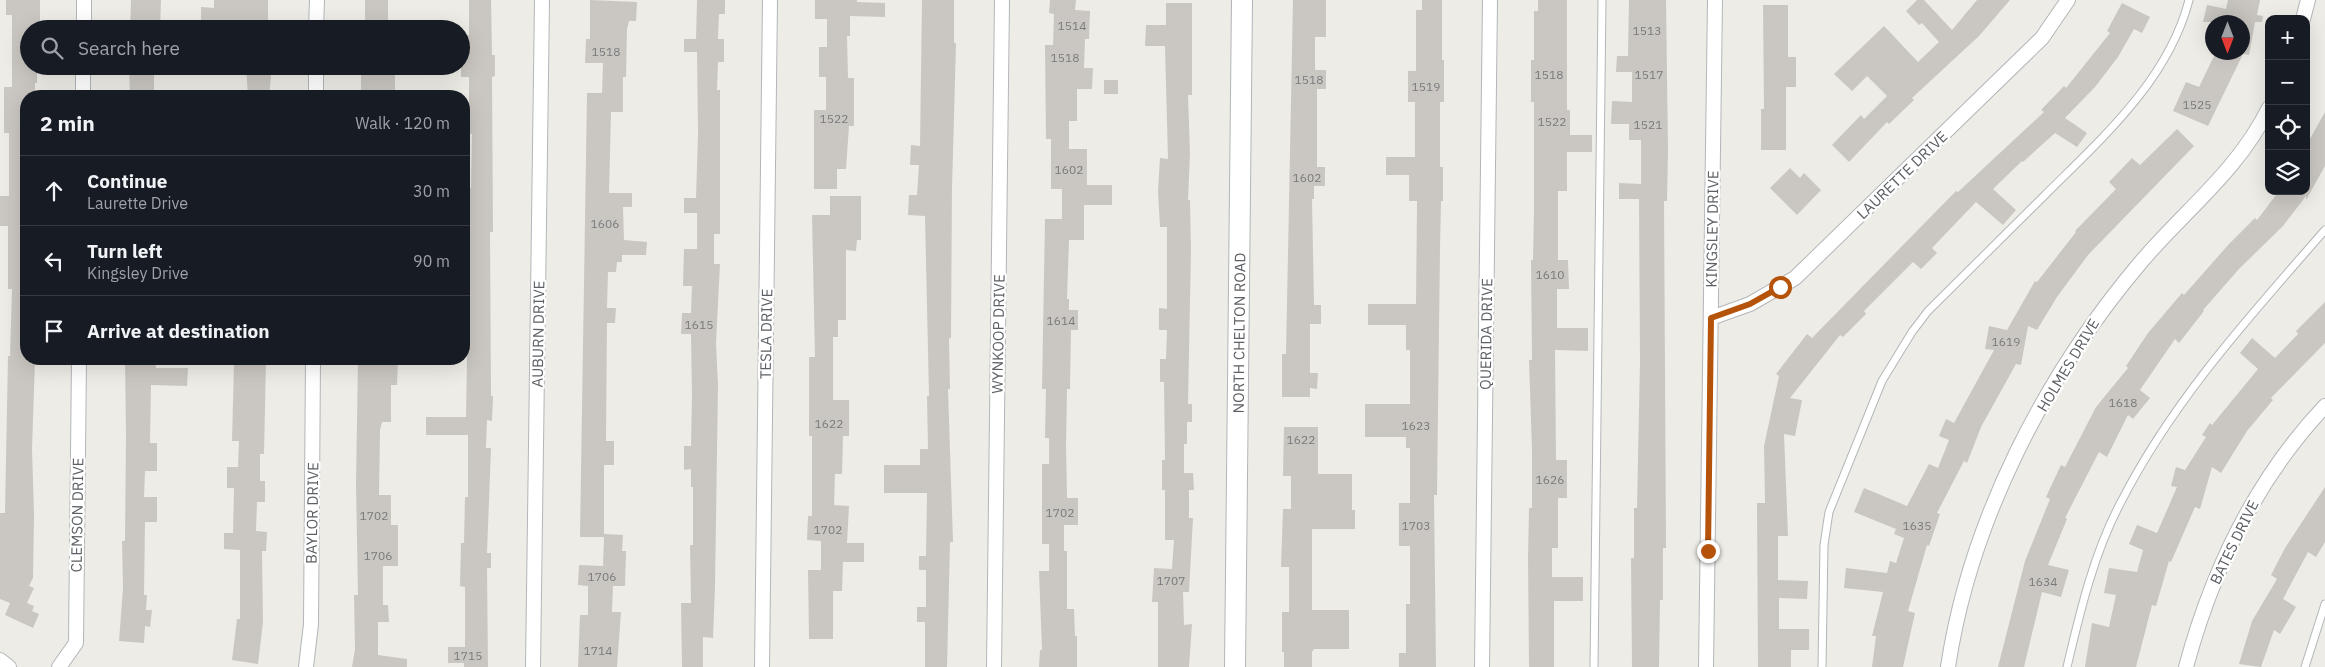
<!DOCTYPE html>
<meta charset="utf-8">
<style>
:root{--surface:#171b24;--page:#20242c;--text:#f1f3f6;--muted:#9ea1a6;--line:#363941}
body{margin:0;font-family:"IBM Plex Sans",sans-serif;background:var(--page);color:var(--text)}
.controls{position:absolute;right:15px;top:15px;display:grid;overflow:hidden;border-radius:10px;box-shadow:0 5px 20px #0002}
.controls button{width:45px;height:45px;display:grid;place-items:center;padding:0;border:0;border-bottom:1px solid var(--line);background:var(--surface);color:var(--text);font:25px sans-serif}
.compass{position:absolute;left:2205px;top:15px;width:45px;height:45px;border-radius:50%;background:var(--surface);box-shadow:0 5px 20px #0002;rotate:180deg}
.stop{position:absolute;width:15px;height:15px;margin:-11px;border:4px solid #b45309;border-radius:50%;background:#fff}
.stop.end{background:#b45309;border-color:#fff;box-shadow:0 1px 5px #0008}
.list{margin:0;padding:0;list-style:none}
h2{display:flex;justify-content:space-between;align-items:center;height:65px;margin:0;padding:0 20px;font-size:21px}
h2 small{font-size:16px;font-weight:400;color:var(--muted)}
.list li{display:grid;grid-template-columns:32px 1fr auto;gap:15px;align-items:center;box-sizing:border-box;height:70px;padding:0 20px;border-top:1px solid var(--line)}
.list b{display:block;font-size:19px;white-space:nowrap}
.list p{margin:0;font-size:16px;white-space:nowrap;color:var(--muted)}
.list em{font-size:16px;font-style:normal;color:var(--muted)}
.icon{flex:none;width:28px;height:28px;fill:none;stroke:currentColor;stroke-width:2;stroke-linecap:round;stroke-linejoin:round}
.map{position:relative;flex:none;width:2325px;height:667px;overflow:hidden}
.search{position:absolute;background:var(--surface);box-shadow:0 5px 20px #0002;left:20px;top:20px;width:450px;height:55px;display:flex;align-items:center;gap:12px;box-sizing:border-box;padding:0 18px;border-radius:28px;color:var(--muted);font-size:19px}
.panel{position:absolute;background:var(--surface);box-shadow:0 5px 20px #0002;left:20px;top:90px;width:450px;height:275px;border-radius:20px}
.map>svg:first-child{display:block}
.building{fill:#cac7c2}
.lines{fill:none;stroke-linecap:round;stroke-linejoin:round}
.lane-casing{stroke:#b3b6b9;stroke-width:9}
.street-casing{stroke:#b3b6b9;stroke-width:16}
.secondary-casing{stroke:#b2b5b9;stroke-width:22}
.lane{stroke:#fff;stroke-width:7}
.street{stroke:#fff;stroke-width:14}
.secondary{stroke:#fff;stroke-width:20}
.route{stroke:#b45309;stroke-width:6}
.labels{text-anchor:middle;dominant-baseline:central;stroke-width:4.5;stroke-linejoin:round;paint-order:stroke}
.number-label{font-size:12px;fill:#787a7c}
.street-label{font-size:15px;fill:#5d6165;stroke:#fff}
</style>
<div class="map">
<svg width="2325" height="667" viewBox="0 0 2325 667">
<rect width="100%" height="100%" fill="#eeece6"/>
<g class="building">
<path d="M6 0H40V29H29V66H37V83H35V96H26V359H35L32 449 34 514 33 578 29 586 34 588 27 603 34 606 32 611 39 614 33 628 5 615 10 603 0 599V513H5L8 356H10L12 289H8V226H0V196H9V133H4V87H12V15H6Z"/>
<path d="M131 0H161L160 29H130Z"/>
<path d="M214 0H268V22H201V7L214 8Z"/>
<rect x="365" y="0" width="23" height="27"/>
<path d="M469 0H491L492 55H495V76L492 77 493 232H490L491 396H493L492 421 487 420 486 448H491L487 553H491V568H487L488 667H464V663H448V647H465V587L460 586 461 543H464L465 497H468V435H426V417H466L468 293H464V266H470L469 188H471L472 134H469V77H461V36L469 35Z"/>
<path d="M590 0 637 2 636 21H629L627 29 626 77H623V112H611L609 193H632V207H623L624 240 647 242 646 255H622V262H617L616 272H608L607 308H616L615 323H607L606 441H614V465H604V534L623 535 622 551H626L625 586H613L612 612H621L617 667H578L580 615H588V586L578 585 579 565 603 566 604 537H580L587 93H602L603 63H585L586 39H590Z"/>
<path d="M697 0H725V14H719L718 39H724V62H718L717 90H720V234H714V264H720L716 343 718 385 715 586 713 638 703 637V667H682L681 603H691L690 545H693V487H691V469L684 470V446H691L692 395 691 334H681L682 313H691L692 286H683L684 249H697V213H684V198H696L698 134 697 52H684V39H696Z"/>
<path d="M815 0H857V2L885 3V17L850 16V36H847L848 78H854V126H849L846 169H837V189H814V110H826V77H819V47H827V19H815Z"/>
<path d="M922 0H954V43H956L952 188 951 338H949L950 389H948L953 542H950L947 667H925V622H917V607H926V570H919V556H926L927 493H884V465H920V449H928L927 396H929L925 216 908 215 909 195H917L919 165H910L911 145 920 146Z"/>
<path d="M1050 0H1076L1075 10 1090 11 1089 39H1085L1084 68H1093L1092 89H1077V121H1069V149H1087V185H1112V205H1084V240H1069L1067 299H1069V310H1078V330H1071L1070 389H1067L1066 446 1067 498H1078V525H1064V551H1067V609H1074L1075 636H1077V667H1039L1040 650H1042L1039 571H1049V544H1042V464H1049V438H1045L1046 389H1042L1045 219H1062V189H1051V139H1046L1045 45H1053L1054 14 1049 13Z"/>
<path d="M1293 0H1326V37H1315V70H1326V89H1317V167H1325V186H1314V199H1312L1314 305H1321V324H1310V373H1318L1317 389 1310 388V397H1282V354H1286Z"/>
<path d="M1422 0H1442V60H1444V102H1440V167H1443V201H1441L1440 248 1437 495H1434L1436 667H1399V653H1406V604H1410V546H1399V503H1410V448H1406V437H1365V404H1410V350H1406V325H1368V304H1416L1417 201H1409V175H1386V157H1415V102H1408V71H1416V10H1422Z"/>
<path d="M1538 0H1567V110H1570V135H1592V152H1567V191H1558V260H1568L1569 289H1557V328H1588V351L1555 350 1556 460H1567V498H1558V548H1552V577H1583V601H1554V667H1529L1528 558 1529 508H1532V450L1529 360H1532L1531 260H1533L1534 211V102H1531V60H1534V11H1538Z"/>
<path d="M1629 0H1666L1668 151 1667 201H1664L1666 548H1663V600H1660L1659 667H1632L1631 558H1634V508H1637L1640 362 1639 199H1619V183L1641 184V140H1629V124H1611L1612 101 1632 102V72H1616L1617 56H1628Z"/>
<path d="M1917 0H1924L1952 30 1977 0H2010L1979 36 1912 98 1914 100 1889 124 1887 122 1849 162 1832 145 1861 115 1864 119 1887 96 1867 76 1852 91 1834 74 1884 26 1918 62 1939 42 1922 23 1919 25 1906 11Z"/>
<path d="M2228 0H2260L2257 15 2263 16 2262 22H2255L2249 55 2243 54 2208 126 2173 111 2186 82 2199 87 2216 52H2242V22H2203L2207 5 2226 9Z"/>
<path d="M1166 3H1192V95H1188L1190 153 1188 200H1190L1191 250 1188 404H1192V422H1187V444H1184V473H1193L1194 490H1189V518H1193L1189 592H1183L1184 625 1192 624 1189 667H1158V602H1152L1154 568 1172 569 1174 540H1165V490H1162V460H1165L1164 382H1160V359H1166L1167 330H1159V308L1167 309V227H1160L1158 191 1160 158 1168 159 1165 46H1145L1146 25H1166Z"/>
<path d="M2122 3 2150 17 2142 33 2134 29 2118 57 2095 87 2065 118 2087 133 2077 147 2055 133 2023 162 2022 161 1993 189 2016 210 2003 225 1976 202 1932 248 1937 253 1921 269 1913 262 1864 311 1866 314 1843 337 1840 335 1790 398 1802 400 1795 436 1784 434 1788 536H1778V580L1808 581 1807 599 1779 598V629H1809V650H1791V667H1758L1757 503H1765L1764 446 1779 376 1776 374 1807 334 1812 338 1956 191 1958 192 2044 112 2041 110 2064 86 2066 88 2110 33 2107 31Z"/>
<path d="M1763 5H1788V57H1796V87H1786V150H1761V109H1764Z"/>
<path d="M129 66H154V96H130Z"/>
<path d="M246 66H272L269 96H248Z"/>
<rect x="361" y="66" width="34" height="30"/>
<rect x="1104" y="80" width="14" height="14"/>
<path d="M2325 112V166L2306 200V196L2283 226 2239 269 2203 310 2204 311 2179 343 2175 339 2140 390 2150 398 2133 419 2128 415 2107 457 2099 452 2065 518 2067 519 2048 565 2069 570 2061 597 2042 592 2024 667H1998L2025 561 2050 499 2046 497 2061 465 2065 467 2096 407 2128 368 2126 366 2148 333 2182 293 2184 295 2229 244 2255 218 2257 220 2279 191H2306V146Z"/>
<path d="M2177 129 2194 146 2088 255 2057 297 2037 330 2028 326 2021 365 2016 364 1981 427 1967 463 1964 461 1937 513 1940 514 1929 546 1927 545 1908 611 1915 613 1903 667H1872L1876 636H1872L1883 592 1844 588 1846 568 1887 573 1890 561 1896 563 1904 538 1894 534 1896 529 1854 512 1864 488 1907 506 1929 464 1938 468 1949 440 1939 436 1946 419 1954 423 1994 350 1985 349 1989 326 2007 330 2035 281 2037 282 2076 232 2075 231 2116 189 2109 182 2132 158 2140 165Z"/>
<path d="M1790 168 1800 178 1804 173 1821 190 1797 215 1770 188Z"/>
<path d="M830 196H861V240H857L856 251 846 250V320H838V337H833V400H849V436H843L842 474H835L834 505 849 506 847 543H864V562H843L842 591H833V639H809L808 570H821V541L807 540 808 516H812V436H809V357H815L812 215H830Z"/>
<path d="M2325 302V343L2271 398 2273 400 2247 431 2221 473 2212 467 2200 509 2195 507 2171 562 2169 561 2156 606 2152 605 2136 667H2085L2092 623 2109 627 2116 595 2104 593 2109 568 2137 572 2143 550 2129 544 2137 525 2157 533 2177 487 2171 486 2176 467 2185 470 2206 437 2202 435 2210 423 2212 425 2258 369 2240 353 2252 338 2275 358 2298 334 2296 331Z"/>
<path d="M125 359H155L156 368H188L187 386 151 385 150 443H157V471H145L144 497H157V522H145L144 595H147L146 610H152L150 627 145 626 144 643 119 641 123 588 122 541H125L126 435Z"/>
<path d="M244 359H266L264 454H260V481H265V502H257L256 531 267 532 266 551H262L263 622 258 664 232 660 237 619H240V550L224 549V533H233L234 488H227V467H238L239 441H232L234 363H244Z"/>
<path d="M358 359H398L397 385H391V422H382L380 430 379 495H391V525H398V566H383V605H388L389 622H378V655L407 659V667H352L355 649 354 595H358L356 484Z"/>
<path d="M1284 427H1318V474H1352V510H1355V529H1312V610H1349V649H1314L1312 652V667H1284V652H1282V612H1289V567H1281L1283 509H1291V476H1283Z"/>
<path d="M2325 487V542L2316 557 2308 552 2283 599 2296 607 2280 634 2274 630 2261 667 2239 664 2252 621 2277 579 2271 575 2285 548Z"/>
</g>
<g class="lines">
<defs>
<g id="lane">
<path d="M1594 667 1602 0"/>
<path d="M1822 667 1824 545 1829 512 1882 381 1912 332 1928 311C1967 272 2006 234 2044 196 2101 139 2168 81 2189 0"/>
<path d="M2067 667C2080 612 2094 552 2121 502 2173 400 2250 316 2325 230"/>
<path d="M2305 667 2325 604"/>
</g>
<g id="street">
<path d="M2303 19 2308 0"/>
<path d="M84 29V0"/>
<path d="M316 29 317 0"/>
<path d="M83 96V66"/>
<path d="M316 96V66"/>
<path d="M1711 318 1750 304 1795 278 2042 38 2068 0"/>
<path d="M0 660 9 667"/>
<path d="M59 667 76 643 79 359"/>
<path d="M306 667 311 624 313 359"/>
<path d="M533 667 542 0"/>
<path d="M762 667 770 0"/>
<path d="M994 667 1002 0"/>
<path d="M1482 667 1490 0"/>
<path d="M1706 667 1715 0"/>
<path d="M1948 667C1970 520 2046 374 2141 262 2185 210 2237 172 2269 108"/>
<path d="M2186 667C2212 571 2256 479 2325 406"/>
</g>
<g id="secondary">
<path id="s1" d="M1235 667 1242 0"/>
</g>
</defs>
<use href="#lane" class="lane-casing"/>
<use href="#street" class="street-casing"/>
<use href="#secondary" class="secondary-casing"/>
<use href="#lane" class="lane"/>
<use href="#street" class="street"/>
<use href="#secondary" class="secondary"/>
</g>
<g class="lines">
<path class="route" d="M1708 551 1711 318 1750 304 1780 287"/>
</g>
<g class="labels">
<g class="number-label">
<text x="1072" y="25">1514</text>
<text x="1647" y="30">1513</text>
<text x="606" y="51">1518</text>
<text x="1065" y="57">1518</text>
<text x="1549" y="74">1518</text>
<text x="1649" y="74">1517</text>
<text x="1309" y="79">1518</text>
<text x="1426" y="86">1519</text>
<text x="2197" y="104">1525</text>
<text x="834" y="118">1522</text>
<text x="1552" y="121">1522</text>
<text x="1648" y="124">1521</text>
<text x="1069" y="169">1602</text>
<text x="1307" y="177">1602</text>
<text x="605" y="223">1606</text>
<text x="1550" y="274">1610</text>
<text x="1061" y="320">1614</text>
<text x="699" y="324">1615</text>
<text x="2006" y="341">1619</text>
<text x="2123" y="402">1618</text>
<text x="829" y="423">1622</text>
<text x="1416" y="425">1623</text>
<text x="1301" y="439">1622</text>
<text x="1550" y="479">1626</text>
<text x="1060" y="512">1702</text>
<text x="374" y="515">1702</text>
<text x="1416" y="525">1703</text>
<text x="1917" y="525">1635</text>
<text x="828" y="529">1702</text>
<text x="378" y="555">1706</text>
<text x="602" y="576">1706</text>
<text x="1171" y="580">1707</text>
<text x="2043" y="581">1634</text>
<text x="598" y="650">1714</text>
<text x="468" y="655">1715</text>
</g>
<g class="street-label">
<text transform="translate(1902 175) rotate(-44)">LAURETTE DRIVE</text>
<text transform="translate(1712 229) rotate(-89)">KINGSLEY DRIVE</text>
<text transform="translate(538 334) rotate(-89)">AUBURN DRIVE</text>
<text transform="translate(766 334) rotate(-89)">TESLA DRIVE</text>
<text transform="translate(998 334) rotate(-89)">WYNKOOP DRIVE</text>
<text stroke="none"><textPath href="#s1" startOffset="334">NORTH CHELTON ROAD</textPath></text>
<text transform="translate(1486 334) rotate(-89)">QUERIDA DRIVE</text>
<text transform="translate(2068 365) rotate(-59)">HOLMES DRIVE</text>
<text transform="translate(312 513) rotate(-89)">BAYLOR DRIVE</text>
<text transform="translate(77 515) rotate(-89)">CLEMSON DRIVE</text>
<text transform="translate(2234 542) rotate(-64)">BATES DRIVE</text>
</g>
</g>
</svg>
<div class="controls">
<button>+</button>
<button>−</button>
<button><svg class="icon" aria-label="locate" viewBox="0 0 24 24"><circle cx="12" cy="12" r="6"/><path d="M12 2v4M12 18v4M2 12h4M18 12h4"/></svg></button>
<button><svg class="icon" aria-label="layers" viewBox="0 0 24 24"><path d="M12 4l9 5-9 5-9-5zM3 14l9 5 9-5"/></svg></button>
</div>
<svg class="compass" viewBox="-18 -18 36 36"><path d="M0-13l5 13h-10z" fill="#e53935"/><path d="M0 13l5-13h-10z" fill="#9ea1a6"/></svg>
<div class="stop" style="left:1780px;top:287px"></div>
<div class="stop end" style="left:1708px;top:551px"></div>
<div class="search"><svg class="icon" aria-label="search" viewBox="0 0 24 24"><circle cx="10" cy="10" r="6"/><path d="M15 15l6 6"/></svg>Search here</div>
<section class="panel">
<h2>2 min<small>Walk · 120 m</small></h2>
<ul class="list">
<li><svg class="icon" aria-label="ahead" viewBox="0 0 24 24"><path d="M12 20V5M6 11l6-6 6 6"/></svg><div><b>Continue</b><p>Laurette Drive</p></div><em>30 m</em></li>
<li><svg class="icon" aria-label="left" viewBox="0 0 24 24"><path d="M17 20v-9H6M10 6l-5 5 5 5"/></svg><div><b>Turn left</b><p>Kingsley Drive</p></div><em>90 m</em></li>
<li><svg class="icon" aria-label="arrive" viewBox="0 0 24 24"><path d="M6 21V4h12l-3 4 3 4H6"/></svg><div><b>Arrive at destination</b></div></li>
</ul>
</section>
</div>
